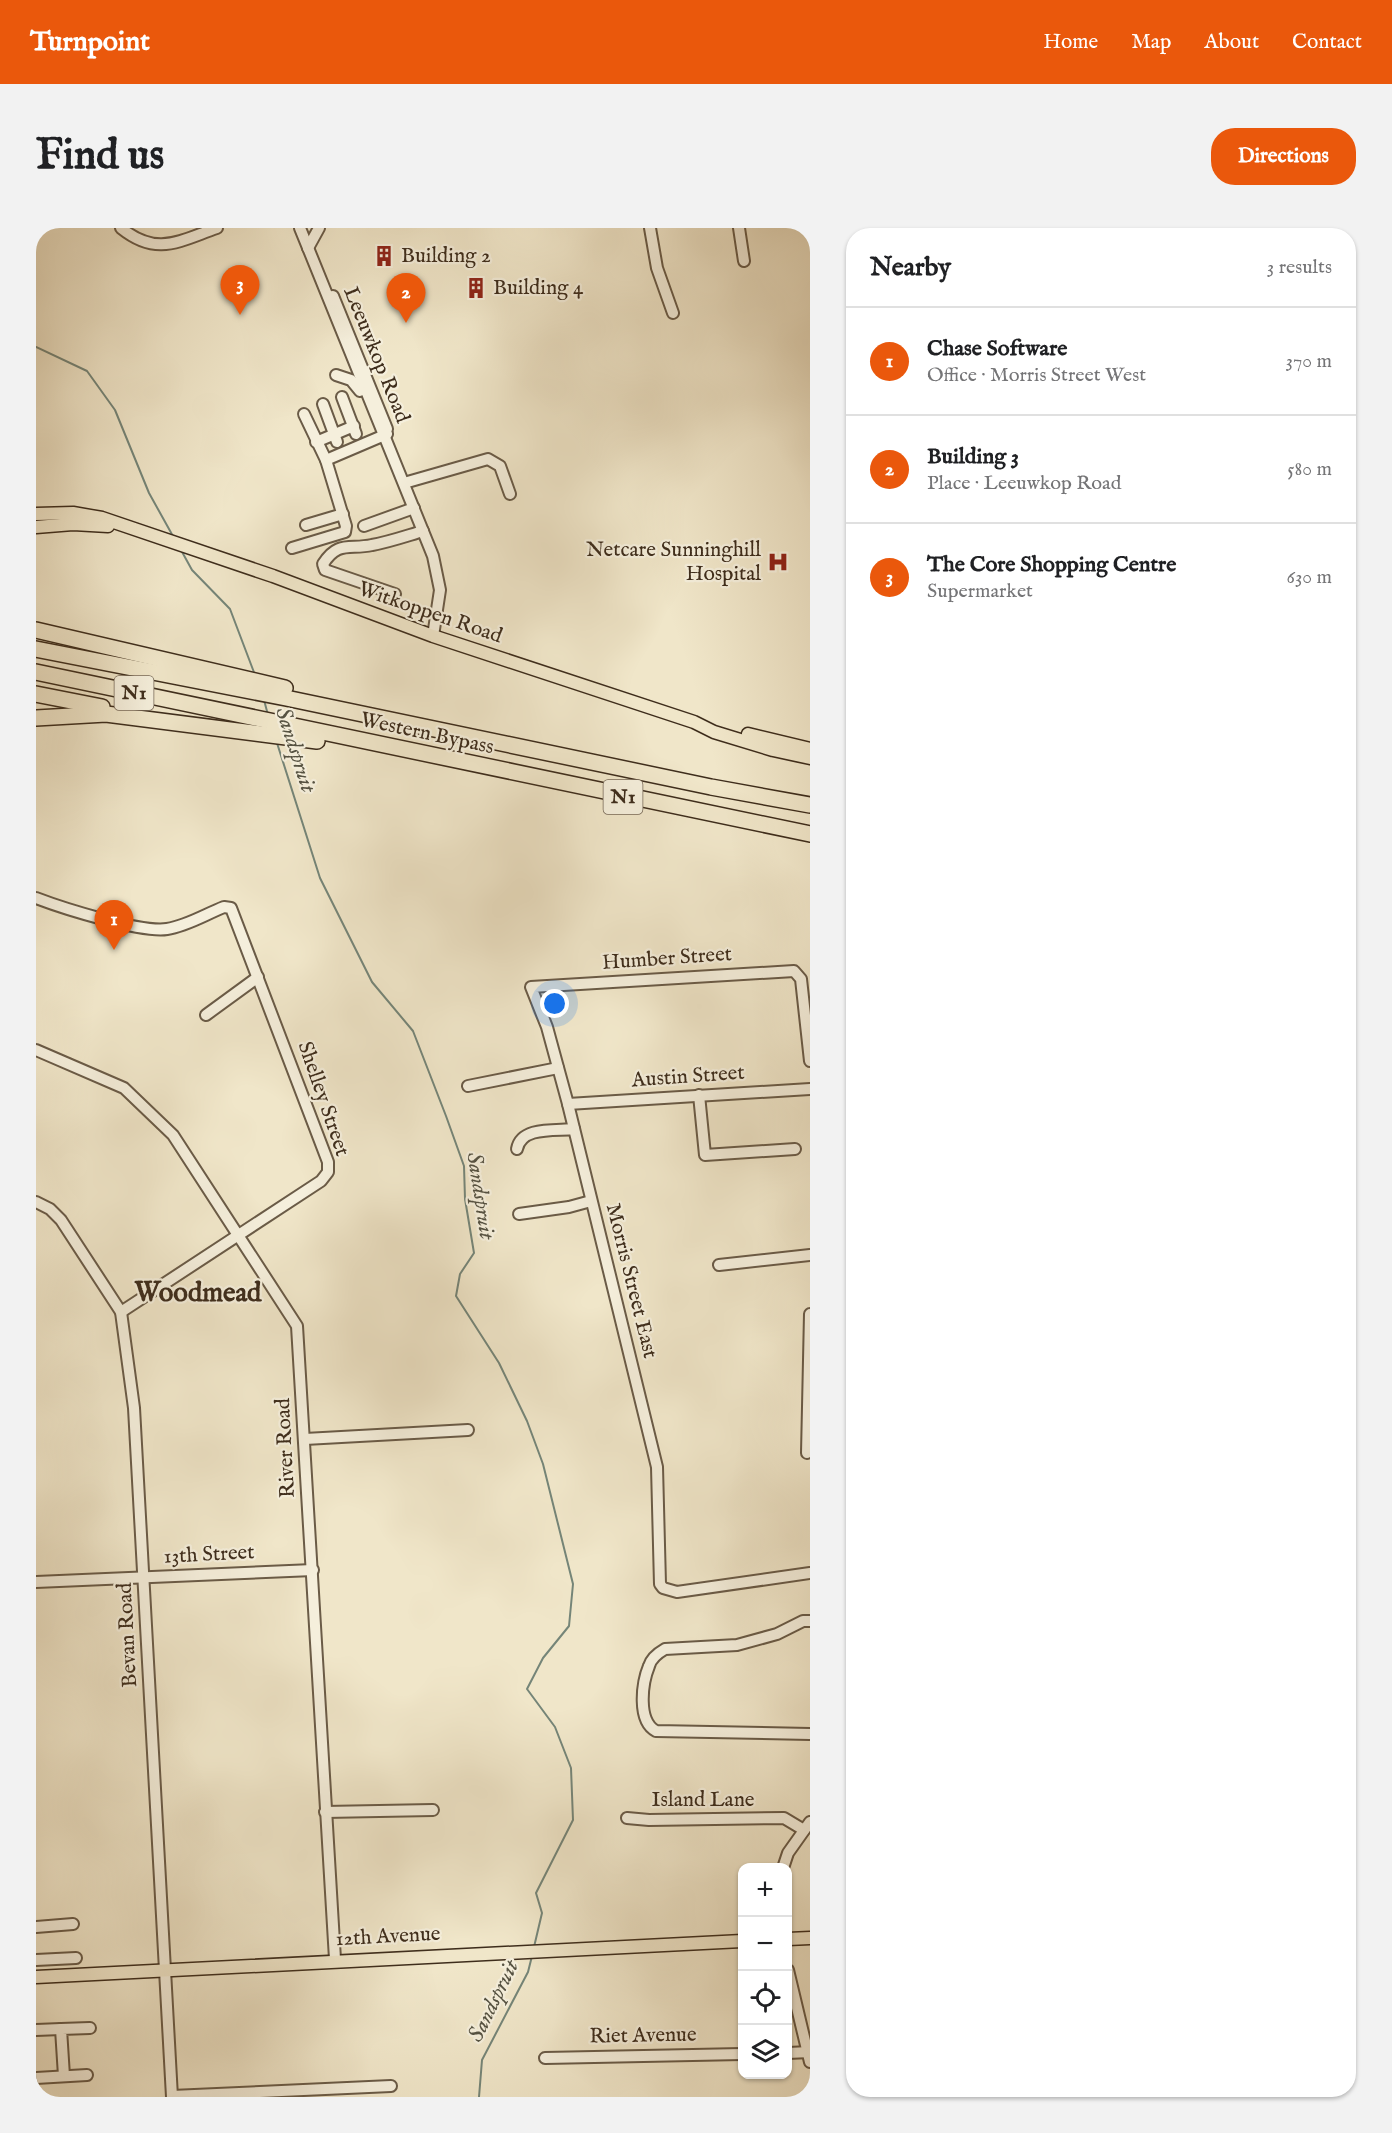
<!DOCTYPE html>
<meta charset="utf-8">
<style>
:root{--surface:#fff;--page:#f2f2f2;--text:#202124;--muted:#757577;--line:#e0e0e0;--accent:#ea580c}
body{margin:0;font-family:"IM FELL English",serif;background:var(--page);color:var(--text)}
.controls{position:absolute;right:18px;bottom:18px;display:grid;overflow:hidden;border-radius:12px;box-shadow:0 2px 4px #0004}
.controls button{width:54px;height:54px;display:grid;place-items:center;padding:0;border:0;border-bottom:2px solid var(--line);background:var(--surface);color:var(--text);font:30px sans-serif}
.you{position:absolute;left:519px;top:776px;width:21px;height:21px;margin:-15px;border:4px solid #fff;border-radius:50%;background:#1a73e8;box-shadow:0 0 0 9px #1a73e833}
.badge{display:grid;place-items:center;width:39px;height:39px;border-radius:50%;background:var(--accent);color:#fff;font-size:20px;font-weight:700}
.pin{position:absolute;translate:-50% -50px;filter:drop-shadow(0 2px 3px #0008)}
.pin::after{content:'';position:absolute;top:32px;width:21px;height:18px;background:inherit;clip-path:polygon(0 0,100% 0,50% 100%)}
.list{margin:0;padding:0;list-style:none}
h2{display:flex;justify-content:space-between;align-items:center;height:78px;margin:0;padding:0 24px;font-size:26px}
h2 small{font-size:20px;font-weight:400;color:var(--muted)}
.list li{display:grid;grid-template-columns:39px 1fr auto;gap:18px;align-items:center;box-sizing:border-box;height:108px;padding:0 24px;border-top:2px solid var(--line)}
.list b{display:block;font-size:22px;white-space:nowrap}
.list p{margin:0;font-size:20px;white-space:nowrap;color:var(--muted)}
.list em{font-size:20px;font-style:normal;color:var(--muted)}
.icon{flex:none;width:33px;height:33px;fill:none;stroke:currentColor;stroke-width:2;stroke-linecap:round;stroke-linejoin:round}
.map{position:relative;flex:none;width:774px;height:1869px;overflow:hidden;border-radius:24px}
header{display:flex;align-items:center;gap:36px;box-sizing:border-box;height:84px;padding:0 30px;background:var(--accent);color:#fff}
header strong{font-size:28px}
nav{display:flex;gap:33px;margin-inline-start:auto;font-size:21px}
.intro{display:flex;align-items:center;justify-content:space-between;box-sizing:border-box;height:144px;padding:0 36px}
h1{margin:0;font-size:42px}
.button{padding:15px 27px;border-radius:24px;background:var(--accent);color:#fff;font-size:21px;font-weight:700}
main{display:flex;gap:36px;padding:0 36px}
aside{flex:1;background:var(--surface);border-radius:24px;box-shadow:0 2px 4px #0004}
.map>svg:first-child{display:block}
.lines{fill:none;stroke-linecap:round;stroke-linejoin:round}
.stream{stroke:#758578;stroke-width:2}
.minor-casing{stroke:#6a5b47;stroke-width:14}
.major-casing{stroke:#3e2d1c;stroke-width:15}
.highway-casing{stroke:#3e2d1c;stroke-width:18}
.minor{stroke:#f5efdc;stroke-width:10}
.major{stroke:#f0e6c9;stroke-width:12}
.highway{stroke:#f0e6c9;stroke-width:15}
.labels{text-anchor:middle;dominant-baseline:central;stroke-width:4.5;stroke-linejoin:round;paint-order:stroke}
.shield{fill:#f5efdc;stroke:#756756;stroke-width:1.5}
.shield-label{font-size:20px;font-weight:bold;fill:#3e2d1c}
.poi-label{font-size:21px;fill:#3e2d1c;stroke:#f5efdc;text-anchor:start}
.street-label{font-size:21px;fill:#3e2d1c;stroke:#f5efdc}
.water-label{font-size:22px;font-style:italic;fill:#555242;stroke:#f5efdc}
.district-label{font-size:27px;font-weight:bold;fill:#3e2d1c;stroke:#f5efdc}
</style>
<header>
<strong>Turnpoint</strong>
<nav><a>Home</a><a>Map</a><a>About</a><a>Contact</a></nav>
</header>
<div class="intro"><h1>Find us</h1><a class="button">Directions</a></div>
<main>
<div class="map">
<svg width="774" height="1869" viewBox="0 0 774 1869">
<rect width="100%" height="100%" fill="#f0e6c9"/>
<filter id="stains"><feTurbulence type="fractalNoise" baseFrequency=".00333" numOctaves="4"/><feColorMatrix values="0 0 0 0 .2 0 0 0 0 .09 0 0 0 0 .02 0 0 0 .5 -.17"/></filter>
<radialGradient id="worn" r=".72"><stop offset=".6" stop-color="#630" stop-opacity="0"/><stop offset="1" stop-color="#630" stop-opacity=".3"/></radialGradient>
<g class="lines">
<g class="stream">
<path d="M0 119 51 143 79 182 113 265 138 310"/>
<path d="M145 322 156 342 194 381 219 447"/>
<path d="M228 472 232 487"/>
<path d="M241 515 284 650 336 754 377 803 410 888 428 938 429 971 438 1025 424 1046 420 1068 463 1135 491 1193 507 1236 537 1356 533 1398 507 1430 491 1461 519 1499 535 1540 537 1592 500 1665 506 1685 498 1719"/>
<path d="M443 1869 446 1832 492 1744 496 1728"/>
</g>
<defs>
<g id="minor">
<path d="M85 0C121 29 143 13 181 0"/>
<path d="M264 0 397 328 404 362 397 408"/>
<path d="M614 0 621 40 637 85"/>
<path d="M703 0 708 33"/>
<path d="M272 20 283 0"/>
<path d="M297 68 351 201"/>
<path d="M300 147 315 152 324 163"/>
<path d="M306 169 320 206"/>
<path d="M287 176 301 214"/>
<path d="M268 186 290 232"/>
<path d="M280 214 318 198"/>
<path d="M368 255 452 231 464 238 474 266"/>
<path d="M270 297 307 286"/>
<path d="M328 298 378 280"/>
<path d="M256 320 309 304 310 298 290 232 351 206"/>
<path d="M359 366 289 342 287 336C302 312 314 322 336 317 353 314 370 308 387 303"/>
<path d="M0 670C26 680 105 705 131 701 151 698 170 686 188 679L195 680 292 934V944L285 953 85 1084"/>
<path d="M170 787 222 749"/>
<path d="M0 822 88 860 137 907 261 1098 299 1731"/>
<path d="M774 833 765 751 758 743 495 759 511 799 532 876 621 1239 624 1356 627 1360 641 1364 774 1345"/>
<path d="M432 858 522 840"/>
<path d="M663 867 669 927 759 921"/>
<path d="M532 876 774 861"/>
<path d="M481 921C485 898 520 903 538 901"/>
<path d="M0 974 14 981 25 992 85 1084 98 1180 136 1869"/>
<path d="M483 986 533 979 555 973"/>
<path d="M683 1037 774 1027"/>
<path d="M269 1211 432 1202"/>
<path d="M771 1225 774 1086"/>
<path d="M0 1354 277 1342"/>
<path d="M774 1393H767L741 1406 701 1417 629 1421C622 1425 615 1431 613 1438 606 1455 601 1493 620 1503L774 1506"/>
<path d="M289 1584 397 1582"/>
<path d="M591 1590 613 1592 748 1590 768 1602"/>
<path d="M747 1640 752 1625 774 1594"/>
<path d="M0 1699 37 1696"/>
<path d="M0 1732 40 1730"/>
<path d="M752 1742 774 1834"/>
<path d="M0 1802 25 1801"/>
<path d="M752 1825 774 1824"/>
<path d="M509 1830 706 1826"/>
<path d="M28 1848 25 1801 54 1800"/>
<path d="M0 1850 51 1847"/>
<path d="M136 1868 355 1858"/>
</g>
<g id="major">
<path d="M0 286 37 285 66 290 237 348 397 408 658 494 678 504 737 522 774 530"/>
<path d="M0 299 37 296 72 298"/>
<path d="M712 506 774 521"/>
<path d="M752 1711 774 1710"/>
<path d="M0 1749 706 1713"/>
</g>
<g id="highway">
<path d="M0 402 249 460"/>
<path d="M0 421 250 470 675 559 774 577"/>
<path d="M0 444 774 606"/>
<path d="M0 466 66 479"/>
<path d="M0 490 70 486 281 513"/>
</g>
</defs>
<use href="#minor" class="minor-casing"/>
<use href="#major" class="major-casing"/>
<use href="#highway" class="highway-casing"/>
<use href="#minor" class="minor"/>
<use href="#major" class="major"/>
<use href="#highway" class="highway"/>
</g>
<defs>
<symbol id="building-bare" viewBox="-9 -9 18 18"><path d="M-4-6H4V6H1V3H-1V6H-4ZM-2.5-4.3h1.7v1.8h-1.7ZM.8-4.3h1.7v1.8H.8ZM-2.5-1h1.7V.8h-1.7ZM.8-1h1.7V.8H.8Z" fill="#8f2418" stroke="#f5efdc" stroke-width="2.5" paint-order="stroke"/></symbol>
<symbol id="hospital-bare" viewBox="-9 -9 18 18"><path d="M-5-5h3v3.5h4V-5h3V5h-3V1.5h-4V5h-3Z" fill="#8f2418" stroke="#f5efdc" stroke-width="2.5" paint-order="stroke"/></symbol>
</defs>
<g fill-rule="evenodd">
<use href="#building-bare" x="333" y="13" width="30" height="30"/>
<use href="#building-bare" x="425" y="45" width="30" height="30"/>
<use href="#hospital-bare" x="727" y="319" width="30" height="30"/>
</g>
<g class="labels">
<g class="shield">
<rect x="78.5" y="448" width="39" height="34" rx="4.5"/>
<rect x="567.5" y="552" width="39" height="34" rx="4.5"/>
</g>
<g class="shield-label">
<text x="98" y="465">N1</text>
<text x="587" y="569">N1</text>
</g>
<g class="poi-label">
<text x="365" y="28">Building 2</text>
<text x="457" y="60">Building 4</text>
<text x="725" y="322" text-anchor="end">Netcare Sunninghill<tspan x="725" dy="24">Hospital</tspan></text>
</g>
<g class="street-label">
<text transform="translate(340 127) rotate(68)">Leeuwkop Road</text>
<text transform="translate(394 385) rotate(19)">Witkoppen Road</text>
<text transform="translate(391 506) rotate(12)">Western Bypass</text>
<text transform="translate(631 731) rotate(-4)">Humber Street</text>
<text transform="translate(652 849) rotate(-4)">Austin Street</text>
<text transform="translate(287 871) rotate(71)">Shelley Street</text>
<text transform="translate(595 1053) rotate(76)">Morris Street East</text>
<text transform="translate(250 1220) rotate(-93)">River Road</text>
<text transform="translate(173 1327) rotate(-3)">13th Street</text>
<text transform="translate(92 1407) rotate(-93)">Bevan Road</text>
<text x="667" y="1572">Island Lane</text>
<text transform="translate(352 1709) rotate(-3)">12th Avenue</text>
<text transform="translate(607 1808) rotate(-1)">Riet Avenue</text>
</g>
<g class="water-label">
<text transform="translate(259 522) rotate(72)">Sandspruit</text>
<text transform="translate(444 968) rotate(81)">Sandspruit</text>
<text transform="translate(458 1773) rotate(-64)">Sandspruit</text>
</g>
<g class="district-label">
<text x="162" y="1066">Woodmead</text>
</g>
</g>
<rect width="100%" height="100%" filter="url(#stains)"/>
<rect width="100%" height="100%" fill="url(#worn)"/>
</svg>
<div class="controls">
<button>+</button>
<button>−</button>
<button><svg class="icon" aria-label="locate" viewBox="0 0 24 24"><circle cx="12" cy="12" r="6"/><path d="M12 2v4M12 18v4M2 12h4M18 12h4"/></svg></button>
<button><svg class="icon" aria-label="layers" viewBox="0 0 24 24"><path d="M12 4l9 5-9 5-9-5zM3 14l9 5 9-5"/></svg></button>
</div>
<div class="you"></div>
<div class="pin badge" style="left:78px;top:722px">1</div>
<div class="pin badge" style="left:370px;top:95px">2</div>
<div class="pin badge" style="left:204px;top:87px">3</div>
</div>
<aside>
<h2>Nearby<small>3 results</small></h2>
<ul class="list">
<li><span class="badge">1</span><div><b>Chase Software</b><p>Office · Morris Street West</p></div><em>370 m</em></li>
<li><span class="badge">2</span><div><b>Building 3</b><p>Place · Leeuwkop Road</p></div><em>580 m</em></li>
<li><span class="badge">3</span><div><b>The Core Shopping Centre</b><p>Supermarket</p></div><em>630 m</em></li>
</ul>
</aside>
</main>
